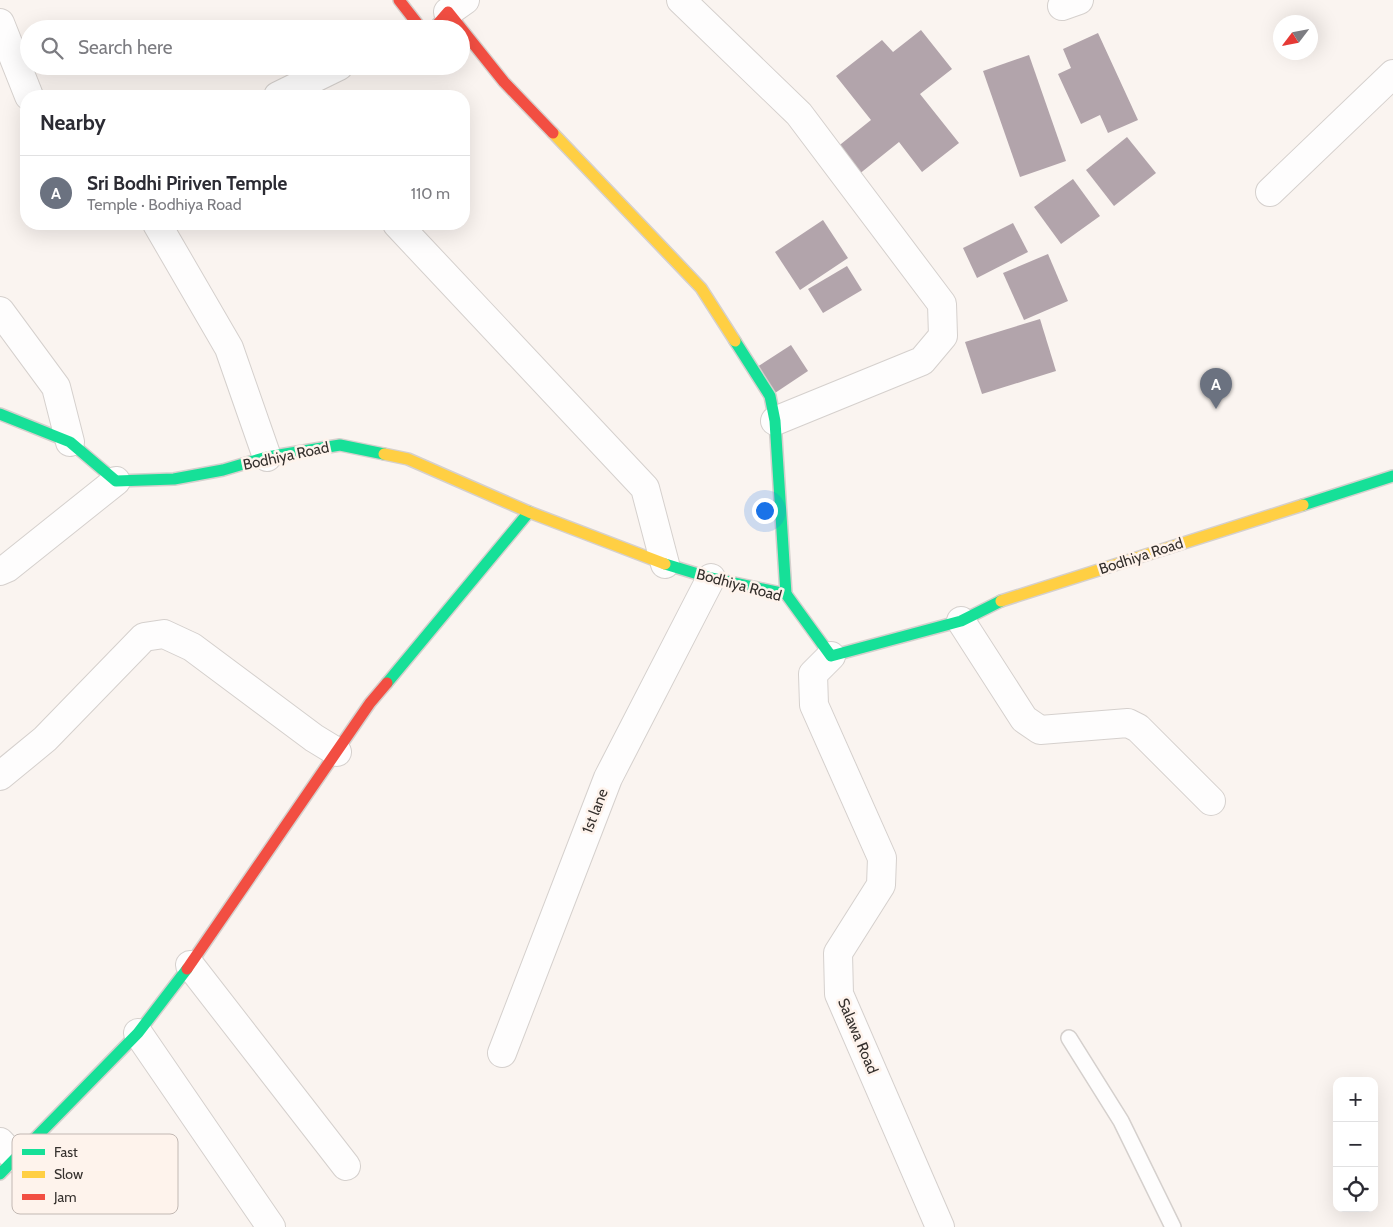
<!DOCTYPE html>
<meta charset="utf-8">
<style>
:root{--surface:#fff;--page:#f2f2f3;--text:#2b2b33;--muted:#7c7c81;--line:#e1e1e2;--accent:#7a7571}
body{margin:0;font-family:Cabin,sans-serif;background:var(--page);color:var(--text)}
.controls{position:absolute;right:15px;bottom:15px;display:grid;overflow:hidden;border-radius:10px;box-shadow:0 5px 20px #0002}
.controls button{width:45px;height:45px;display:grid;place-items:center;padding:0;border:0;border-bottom:1px solid var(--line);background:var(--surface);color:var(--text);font:25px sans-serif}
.compass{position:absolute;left:1273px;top:15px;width:45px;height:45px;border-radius:50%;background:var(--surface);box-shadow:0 5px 20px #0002;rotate:238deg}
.you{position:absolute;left:764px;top:510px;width:18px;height:18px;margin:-12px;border:4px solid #fff;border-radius:50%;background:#1a73e8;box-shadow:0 0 0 8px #1a73e833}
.badge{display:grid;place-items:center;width:32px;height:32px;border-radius:50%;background:var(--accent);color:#fff;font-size:16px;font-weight:700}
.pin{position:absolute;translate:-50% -41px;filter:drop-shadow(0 1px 2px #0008)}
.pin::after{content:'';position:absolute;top:26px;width:18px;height:15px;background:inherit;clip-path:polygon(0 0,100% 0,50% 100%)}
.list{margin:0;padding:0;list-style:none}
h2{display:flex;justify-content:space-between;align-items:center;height:65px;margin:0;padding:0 20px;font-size:21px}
h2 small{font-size:16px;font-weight:400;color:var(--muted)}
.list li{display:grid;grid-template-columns:32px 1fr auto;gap:15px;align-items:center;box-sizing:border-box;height:75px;padding:0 20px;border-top:1px solid var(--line)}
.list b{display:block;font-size:19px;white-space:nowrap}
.list p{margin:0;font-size:16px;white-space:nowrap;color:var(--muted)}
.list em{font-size:16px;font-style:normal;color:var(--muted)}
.icon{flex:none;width:28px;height:28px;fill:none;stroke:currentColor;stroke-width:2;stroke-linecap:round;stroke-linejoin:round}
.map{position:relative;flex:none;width:1393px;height:1227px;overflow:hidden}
.search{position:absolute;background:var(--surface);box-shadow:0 5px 20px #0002;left:20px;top:20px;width:450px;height:55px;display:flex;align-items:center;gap:12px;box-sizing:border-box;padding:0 18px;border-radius:28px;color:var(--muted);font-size:19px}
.panel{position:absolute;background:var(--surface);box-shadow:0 5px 20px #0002;left:20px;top:90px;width:450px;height:140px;border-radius:20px}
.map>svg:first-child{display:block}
.building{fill:#b2a4ab}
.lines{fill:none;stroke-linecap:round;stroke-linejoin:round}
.lane-casing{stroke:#d5d0cd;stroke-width:18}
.street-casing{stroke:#d5d0cd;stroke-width:30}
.fast-casing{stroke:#d5d0cd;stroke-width:14}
.slow-casing{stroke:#d5d0cd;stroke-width:14}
.jam-casing{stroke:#d5d0cd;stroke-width:14}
.lane{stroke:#fefdfd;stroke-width:15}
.street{stroke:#fefdfd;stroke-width:28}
.fast{stroke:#16e098;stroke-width:11}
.slow{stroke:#ffcf43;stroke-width:11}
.jam{stroke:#f24e42;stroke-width:11}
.labels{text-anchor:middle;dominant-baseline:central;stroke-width:5;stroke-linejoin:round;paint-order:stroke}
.street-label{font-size:15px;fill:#35302d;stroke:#fef3ec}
.key{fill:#fef3ec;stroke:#c2b8b3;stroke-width:1}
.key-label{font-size:14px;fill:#35302d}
</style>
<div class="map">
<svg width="1393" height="1227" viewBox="0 0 1393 1227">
<rect width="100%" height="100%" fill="#faf4f0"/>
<g class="building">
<path d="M921 30 952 69 920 94 959 143 922 172 899 142 858 175 836 148 871 120 836 76 882 40 893 52Z"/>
<path d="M1098 33 1138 120 1108 133 1100 115 1081 124 1058 74 1071 68 1063 49Z"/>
<path d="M1029 55 1066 161 1020 177 983 71Z"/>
<path d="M1127 137 1156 173 1114 206 1086 170Z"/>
<path d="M1073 179 1100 216 1061 244 1034 207Z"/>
<path d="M823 220 848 258 800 290 775 252Z"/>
<path d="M1013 223 1028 252 977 278 963 248Z"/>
<path d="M1048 254 1068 301 1024 320 1003 273Z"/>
<path d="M847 266 862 290 823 313 808 289Z"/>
<path d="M1040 319 1056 371 982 394 965 342Z"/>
<path d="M791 345 808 371 775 393 757 367Z"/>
</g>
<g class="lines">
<defs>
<path id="lane" d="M1069 1038 1121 1121 1173 1227"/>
<g id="street">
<path d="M681 0 799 114 942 304 943 336 922 361 775 421"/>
<path d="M1062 6 1079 0"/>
<path d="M448 12 465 0"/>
<path d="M0 23 29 96"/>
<path d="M278 96 339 66"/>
<path d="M1270 192 1393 74"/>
<path d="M157 224 229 348 267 457"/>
<path d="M397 224 645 488 665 564"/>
<path d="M0 311 56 387 70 442"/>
<path d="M0 571 7 568 116 481"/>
<path d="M961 621 1024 719 1040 730 1128 723 1138 728 1211 801"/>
<path d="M831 656 813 674 814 705 882 858 881 885 838 953 839 994 940 1227"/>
<path d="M0 776 45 739 144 637 164 634 192 647 314 738 337 752"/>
<path d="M190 965 346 1166"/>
<path d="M138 1033 271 1227"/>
<path d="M502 1053 608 778 711 578"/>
<path d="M0 1142 15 1158"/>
</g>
<g id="fast">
<path d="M735 341 770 396 775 421 786 594"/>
<path d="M0 414 70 442 116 481 174 479 223 470 267 457 340 445 384 454"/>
<path d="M1303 505 1393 476"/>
<path d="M665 564 711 578 786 594 831 656 961 621 1001 601"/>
<path d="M387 683 529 512"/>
<path d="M0 1174 138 1033 187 969"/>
</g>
<g id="slow">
<path d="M553 133 701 288 735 341"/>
<path d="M384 454 408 459 529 512 665 564"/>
<path d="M1001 601 1303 505"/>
</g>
<g id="jam">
<path d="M399 0 420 27H435L448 12 504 82 553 133"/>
<path d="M187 969 370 703 387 683"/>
</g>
</defs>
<use href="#lane" class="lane-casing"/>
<use href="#street" class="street-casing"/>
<use href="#fast" class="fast-casing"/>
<use href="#slow" class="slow-casing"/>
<use href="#jam" class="jam-casing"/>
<use href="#lane" class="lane"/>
<use href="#street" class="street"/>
<use href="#fast" class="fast"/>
<use href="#slow" class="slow"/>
<use href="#jam" class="jam"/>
</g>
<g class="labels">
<g class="street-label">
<text transform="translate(286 456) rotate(-12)">Bodhiya Road</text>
<text transform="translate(1141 556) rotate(-18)">Bodhiya Road</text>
<text transform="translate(739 585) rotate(15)">Bodhiya Road</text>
<text transform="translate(595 811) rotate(-69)">1st lane</text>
<text transform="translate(858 1036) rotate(67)">Salawa Road</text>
</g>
</g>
<rect x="12" y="1134" width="166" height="80" rx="8" class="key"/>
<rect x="22" y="1149" width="23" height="6" fill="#16e098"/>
<rect x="22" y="1171" width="23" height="7" fill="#ffcf43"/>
<rect x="22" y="1194" width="23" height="6" fill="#f24e42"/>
<g class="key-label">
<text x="54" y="1157">Fast</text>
<text x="54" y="1179">Slow</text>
<text x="54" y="1202">Jam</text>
</g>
</svg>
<div class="controls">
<button>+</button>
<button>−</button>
<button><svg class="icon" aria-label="locate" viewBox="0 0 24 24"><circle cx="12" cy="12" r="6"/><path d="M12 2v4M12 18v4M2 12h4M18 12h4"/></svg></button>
</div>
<svg class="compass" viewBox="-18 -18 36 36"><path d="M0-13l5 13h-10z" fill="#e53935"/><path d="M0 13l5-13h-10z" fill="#7c7c81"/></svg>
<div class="you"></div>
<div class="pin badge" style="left:1216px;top:409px;background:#6b7280">A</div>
<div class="search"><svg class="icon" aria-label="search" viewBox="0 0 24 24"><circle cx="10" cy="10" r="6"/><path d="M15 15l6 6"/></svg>Search here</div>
<section class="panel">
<h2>Nearby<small></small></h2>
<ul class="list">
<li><span class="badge" style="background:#6b7280">A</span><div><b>Sri Bodhi Piriven Temple</b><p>Temple · Bodhiya Road</p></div><em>110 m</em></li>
</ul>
</section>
</div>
